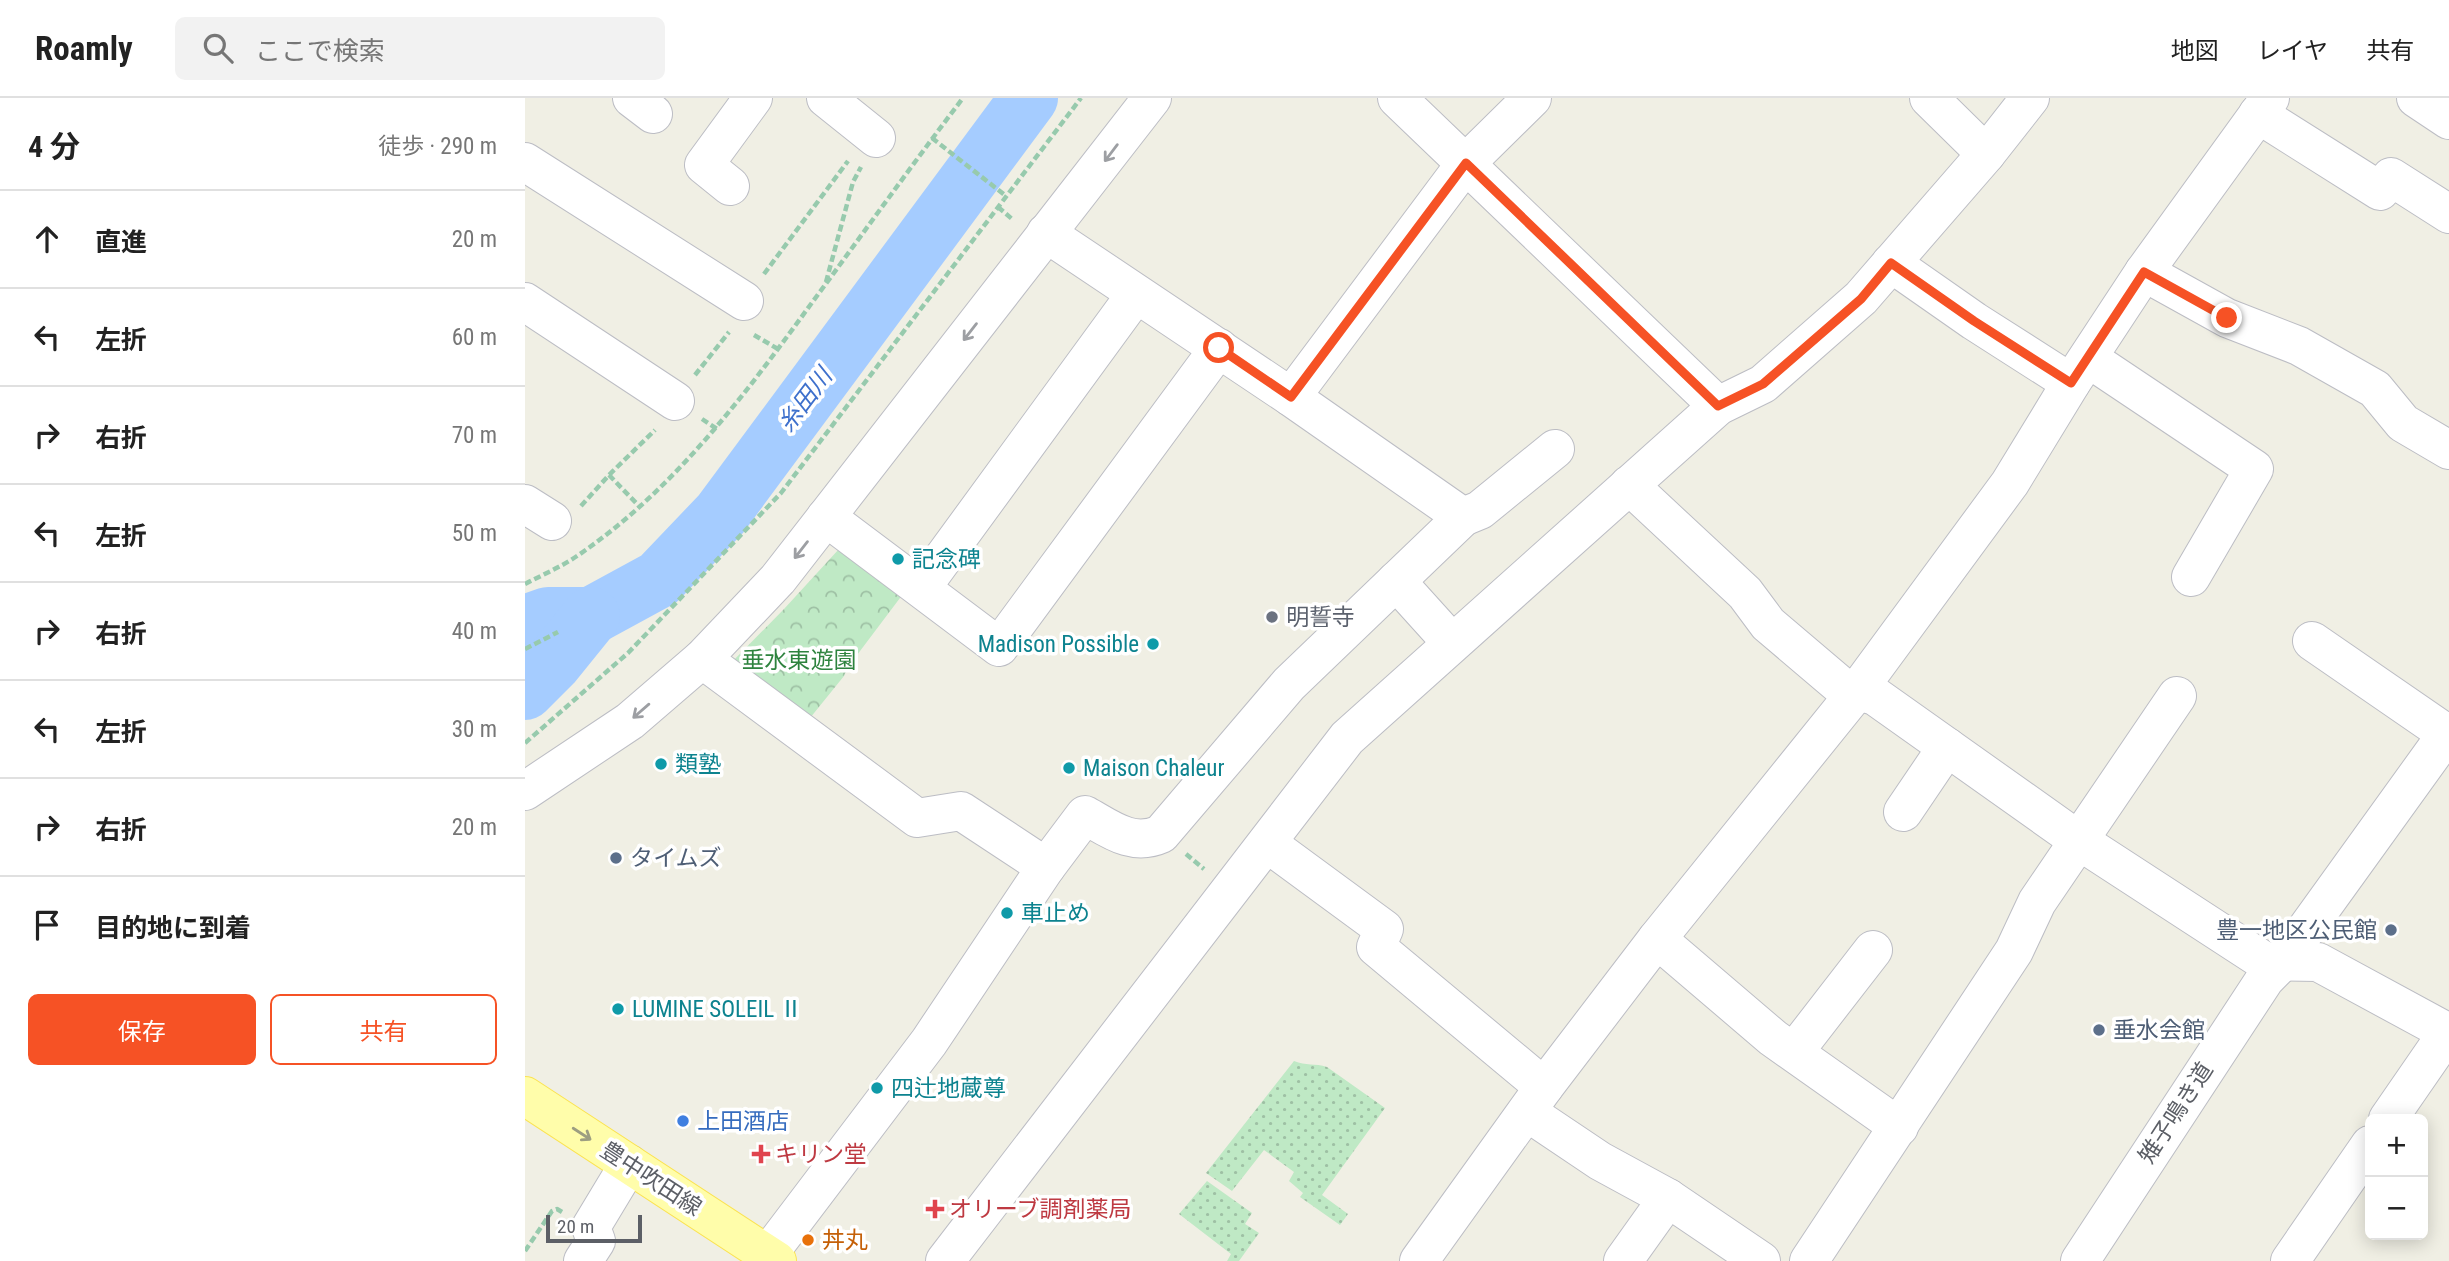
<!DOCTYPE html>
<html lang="ja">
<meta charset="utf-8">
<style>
:root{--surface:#fff;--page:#f2f2f2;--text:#222;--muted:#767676;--line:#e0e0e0;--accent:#f65225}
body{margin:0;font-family:"Roboto Condensed","Noto Sans JP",sans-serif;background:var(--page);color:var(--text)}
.controls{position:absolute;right:21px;bottom:21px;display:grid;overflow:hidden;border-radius:10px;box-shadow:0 4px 18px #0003}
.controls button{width:63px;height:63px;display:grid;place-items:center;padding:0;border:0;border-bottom:2px solid var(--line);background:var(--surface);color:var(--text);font:35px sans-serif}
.scale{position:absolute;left:21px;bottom:18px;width:96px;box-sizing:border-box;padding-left:7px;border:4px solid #5c5f66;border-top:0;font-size:19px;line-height:24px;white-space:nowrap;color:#5c5f66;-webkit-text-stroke:5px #fff;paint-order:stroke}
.stop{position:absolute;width:21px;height:21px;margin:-16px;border:5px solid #f65225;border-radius:50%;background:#fff}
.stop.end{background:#f65225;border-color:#fff;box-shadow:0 2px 7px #0008}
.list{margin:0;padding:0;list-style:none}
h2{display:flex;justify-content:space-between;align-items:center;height:91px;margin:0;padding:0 28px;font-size:30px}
h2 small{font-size:23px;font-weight:400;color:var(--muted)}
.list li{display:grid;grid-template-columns:46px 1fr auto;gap:21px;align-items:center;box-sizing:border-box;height:98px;padding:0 28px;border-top:2px solid var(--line)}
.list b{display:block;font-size:26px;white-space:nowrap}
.list em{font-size:23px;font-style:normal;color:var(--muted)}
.actions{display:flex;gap:14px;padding:21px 28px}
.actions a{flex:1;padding:16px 0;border:2px solid var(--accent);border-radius:10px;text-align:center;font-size:24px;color:var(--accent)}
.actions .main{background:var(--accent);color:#fff}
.icon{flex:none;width:38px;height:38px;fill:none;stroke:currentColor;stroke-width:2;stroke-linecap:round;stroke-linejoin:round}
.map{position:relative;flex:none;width:1924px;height:1163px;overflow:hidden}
header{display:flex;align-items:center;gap:42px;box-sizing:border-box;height:98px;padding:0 35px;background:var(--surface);border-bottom:2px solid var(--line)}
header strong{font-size:33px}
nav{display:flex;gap:38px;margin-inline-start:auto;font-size:24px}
.search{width:490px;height:63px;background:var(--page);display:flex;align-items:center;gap:18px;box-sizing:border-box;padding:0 24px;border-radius:10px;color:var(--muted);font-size:26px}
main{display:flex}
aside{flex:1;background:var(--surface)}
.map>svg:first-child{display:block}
.park{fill:url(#park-crowns)}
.garden{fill:url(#garden-dots)}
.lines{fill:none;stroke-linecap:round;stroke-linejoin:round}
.river{stroke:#a5ccff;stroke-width:58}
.minor-casing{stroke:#bcbdc4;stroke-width:40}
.major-casing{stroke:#fbe352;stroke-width:40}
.path{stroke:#97caad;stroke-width:4.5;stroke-dasharray:7 3.5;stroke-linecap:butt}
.minor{stroke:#fff;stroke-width:38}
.major{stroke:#fffdaa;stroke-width:38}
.oneway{stroke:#9d9fa3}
.oneway2{stroke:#9d9e81}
.route{stroke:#f65225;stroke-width:9}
.culture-dot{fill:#0f9aa8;stroke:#fff;stroke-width:2.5}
.worship-dot{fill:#6b7280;stroke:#fff;stroke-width:2.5}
.service-dot{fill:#5c6f8a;stroke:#fff;stroke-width:2.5}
.shop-dot{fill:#3f7fe0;stroke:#fff;stroke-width:2.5}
.health-dot{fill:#e0444e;stroke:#fff;stroke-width:2.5}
.food-dot{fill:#e8710a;stroke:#fff;stroke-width:2.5}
.labels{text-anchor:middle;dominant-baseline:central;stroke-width:7;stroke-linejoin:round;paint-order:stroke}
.culture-label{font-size:23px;fill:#0d838f;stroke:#fff;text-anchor:start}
.worship-label{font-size:23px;fill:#5b616d;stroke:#fff;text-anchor:start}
.park-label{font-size:23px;fill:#2e833e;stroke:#fff}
.service-label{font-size:23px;fill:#4e5e75;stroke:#fff;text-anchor:start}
.street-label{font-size:23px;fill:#5c5f66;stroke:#fff}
.shop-label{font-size:23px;fill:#366cbe;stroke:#fff;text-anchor:start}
.health-label{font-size:23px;fill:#be3a42;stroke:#fff;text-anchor:start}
.food-label{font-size:23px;fill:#c56008;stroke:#fff;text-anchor:start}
.water-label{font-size:24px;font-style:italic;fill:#3e70cc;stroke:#fff}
</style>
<header>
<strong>Roamly</strong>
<div class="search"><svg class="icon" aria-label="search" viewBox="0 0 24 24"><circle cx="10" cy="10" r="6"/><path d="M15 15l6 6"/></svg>ここで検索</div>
<nav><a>地図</a><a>レイヤ</a><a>共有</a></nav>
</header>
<main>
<aside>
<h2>4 分<small>徒歩 · 290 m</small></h2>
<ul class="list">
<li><svg class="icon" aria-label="ahead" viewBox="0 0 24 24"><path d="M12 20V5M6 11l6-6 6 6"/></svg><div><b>直進</b></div><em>20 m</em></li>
<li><svg class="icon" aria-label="left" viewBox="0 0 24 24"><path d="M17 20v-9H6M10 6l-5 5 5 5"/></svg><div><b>左折</b></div><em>60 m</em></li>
<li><svg class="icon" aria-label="right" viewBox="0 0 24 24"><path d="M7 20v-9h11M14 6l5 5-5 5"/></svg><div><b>右折</b></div><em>70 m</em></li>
<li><svg class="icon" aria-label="left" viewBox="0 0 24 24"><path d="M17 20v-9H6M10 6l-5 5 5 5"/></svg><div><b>左折</b></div><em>50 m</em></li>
<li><svg class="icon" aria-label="right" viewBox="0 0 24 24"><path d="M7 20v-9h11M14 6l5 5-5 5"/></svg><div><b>右折</b></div><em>40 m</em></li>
<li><svg class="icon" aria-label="left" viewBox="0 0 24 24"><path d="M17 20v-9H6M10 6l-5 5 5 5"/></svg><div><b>左折</b></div><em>30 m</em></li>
<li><svg class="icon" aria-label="right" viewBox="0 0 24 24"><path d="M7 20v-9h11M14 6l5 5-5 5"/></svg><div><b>右折</b></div><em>20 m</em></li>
<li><svg class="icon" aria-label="arrive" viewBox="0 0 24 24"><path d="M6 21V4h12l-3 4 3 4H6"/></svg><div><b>目的地に到着</b></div></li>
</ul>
<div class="actions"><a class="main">保存</a><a>共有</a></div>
</aside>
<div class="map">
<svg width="1924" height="1163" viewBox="0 0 1924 1163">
<defs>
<pattern id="park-crowns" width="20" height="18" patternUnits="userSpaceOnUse" patternTransform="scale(1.75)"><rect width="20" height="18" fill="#bfe9c5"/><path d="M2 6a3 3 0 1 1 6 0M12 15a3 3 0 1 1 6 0" fill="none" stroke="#9ec0a4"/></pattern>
<pattern id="garden-dots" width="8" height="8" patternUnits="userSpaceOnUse" patternTransform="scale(1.75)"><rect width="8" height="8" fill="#bfe9c5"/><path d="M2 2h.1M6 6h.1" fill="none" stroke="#9ec0a4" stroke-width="1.8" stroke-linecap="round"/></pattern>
</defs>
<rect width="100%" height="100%" fill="#f0efe4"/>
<path class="park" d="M314 451 381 492 323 569 319 578 281 625 204 567 259 511Z"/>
<g class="garden">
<path d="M769 963C781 968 790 965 802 969L860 1010 797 1097 823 1116 815 1127 775 1099 778 1095 764 1083 769 1074 739 1052 707 1093 681 1075Z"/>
<path d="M682 1083 727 1115 720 1126 734 1135 714 1163H702L706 1156 654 1116Z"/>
</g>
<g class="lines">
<g class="river">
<path d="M0 526 23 518H66L134 481 196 416 504 0"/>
<path d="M0 593 28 565 66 518"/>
</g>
<defs>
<g id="minor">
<path d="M107 0 128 16"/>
<path d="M301 0 351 40"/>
<path d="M872 0 1193 308"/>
<path d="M1404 0 1461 56"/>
<path d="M1891 0 1924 22"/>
<path d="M1733 16 1855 93 1866 79 1924 116"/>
<path d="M0 64 219 203"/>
<path d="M205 88 179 67 228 0"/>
<path d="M521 135 766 299 941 65 1007 0"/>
<path d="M1366 165 1449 223 1546 285"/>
<path d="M1619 174 1702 220 1774 248 1850 291 1878 325 1924 352"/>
<path d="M0 204 150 303"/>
<path d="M1563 260 1729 371 1666 479"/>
<path d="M1104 387 1220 495 1243 526 1316 588 1350 598 1553 742 1739 863 1793 864 1924 935"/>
<path d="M0 406 27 423"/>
<path d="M301 419 474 549 694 250"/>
<path d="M938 419 955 412 1030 351"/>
<path d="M871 483 927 545"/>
<path d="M397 489 611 196"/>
<path d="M1787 543 1922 636"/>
<path d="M177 561 392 720 436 713 521 769 404 944 238 1163"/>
<path d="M0 693 105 623 177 561 253 481 627 0"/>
<path d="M1378 714 1422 649"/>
<path d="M742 745 859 831 851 849 1019 989"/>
<path d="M521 769 560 717C585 731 607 749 636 736L764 586 938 419 766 299"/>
<path d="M1132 841 1248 940 1374 1029"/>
<path d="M1269 954 1348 852"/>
<path d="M1002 1014 1075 1063 1143 1100 1236 1163"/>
<path d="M1863 1021 1923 934"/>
<path d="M58 1163 71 1143 66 1129 104 1066"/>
<path d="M420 1163 822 640 1193 308 1238 286 1336 200 1461 56 1505 0"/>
<path d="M894 1163 1019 989 1132 841 1332 593 1485 385 1546 285 1619 174 1745 0"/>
<path d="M1098 1163 1143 1100"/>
<path d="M1284 1163 1489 853 1512 804 1652 598"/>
<path d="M1555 1163 1740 881 1759 862 1924 633"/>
<path d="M1765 1163 1845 1047"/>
</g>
<path id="major" d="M0 998 252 1163"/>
</defs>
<use href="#minor" class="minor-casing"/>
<use href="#major" class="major-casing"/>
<g class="path">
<path d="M407 40 481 98"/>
<path d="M473 109 487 121"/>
<path d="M239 176 323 63"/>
<path d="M301 184 328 84 336 69"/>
<path d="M229 237 253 251"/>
<path d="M170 277 204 234"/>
<path d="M177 321 192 331"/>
<path d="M84 377 115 409"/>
<path d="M56 408 84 377 130 332"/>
<path d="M0 486C17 477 36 469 52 458 148 393 219 298 286 206 337 137 386 68 438 0"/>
<path d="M0 551 33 534"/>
<path d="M0 645 103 555 256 395 556 0"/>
<path d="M661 756 679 771"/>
<path d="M0 1153 27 1113 32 1111 37 1114"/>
</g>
<use href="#minor" class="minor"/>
<use href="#major" class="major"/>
</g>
<defs><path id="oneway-shaft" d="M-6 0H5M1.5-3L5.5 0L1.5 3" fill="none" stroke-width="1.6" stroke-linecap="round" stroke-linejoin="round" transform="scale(1.75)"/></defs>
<g class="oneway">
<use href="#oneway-shaft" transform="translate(586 55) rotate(127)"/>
<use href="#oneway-shaft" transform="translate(445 234) rotate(128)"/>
<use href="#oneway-shaft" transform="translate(276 452) rotate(128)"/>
<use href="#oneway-shaft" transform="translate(116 613) rotate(139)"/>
</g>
<use class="oneway2" href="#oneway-shaft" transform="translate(57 1036) rotate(33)"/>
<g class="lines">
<path class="route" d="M694 250 766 299 941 65 1193 308 1238 286 1336 201 1366 165 1449 223 1546 285 1619 174 1702 220"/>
</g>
<g class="culture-dot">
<circle cx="373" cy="461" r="7"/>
<circle cx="628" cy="546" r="7"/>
<circle cx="136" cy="666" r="7"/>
<circle cx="544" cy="670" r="7"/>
<circle cx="482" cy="815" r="7"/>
<circle cx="93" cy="911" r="7"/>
<circle cx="352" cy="990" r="7"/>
</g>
<circle class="worship-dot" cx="747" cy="519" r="7"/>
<g class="service-dot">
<circle cx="91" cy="760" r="7"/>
<circle cx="1866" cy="832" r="7"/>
<circle cx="1574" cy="932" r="7"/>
</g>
<circle class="shop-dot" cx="158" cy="1023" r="7"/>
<g class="health-dot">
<path d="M232.5 1045.5h7v7h7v7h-7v7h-7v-7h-7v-7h7z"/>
<path d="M406.5 1100.5h7v7h7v7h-7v7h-7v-7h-7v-7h7z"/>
</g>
<circle class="food-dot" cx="283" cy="1142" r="7"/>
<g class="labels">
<g class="culture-label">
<text x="387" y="461">記念碑</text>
<text x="614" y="546" text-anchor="end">Madison Possible</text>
<text x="150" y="666">類塾</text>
<text x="558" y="670">Maison Chaleur</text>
<text x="496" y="815">車止め</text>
<text x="107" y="911">LUMINE SOLEIL Ⅱ</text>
<text x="366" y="990">四辻地蔵尊</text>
</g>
<g class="worship-label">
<text x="761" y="519">明誓寺</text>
</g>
<g class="park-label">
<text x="274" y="562">垂水東遊園</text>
</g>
<g class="service-label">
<text x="105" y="760">タイムズ</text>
<text x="1852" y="832" text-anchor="end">豊一地区公民館</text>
<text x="1588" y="932">垂水会館</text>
</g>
<g class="street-label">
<text transform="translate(1651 1015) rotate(-57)">雉子鳴き道</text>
<text transform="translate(126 1081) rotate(33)">豊中吹田線</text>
</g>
<g class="shop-label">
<text x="172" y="1023">上田酒店</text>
</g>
<g class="health-label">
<text x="250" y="1056">キリン堂</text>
<text x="424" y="1111">オリーブ調剤薬局</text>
</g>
<g class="food-label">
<text x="297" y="1142">丼丸</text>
</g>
<g class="water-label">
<text transform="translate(280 302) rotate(-53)">糸田川</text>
</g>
</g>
</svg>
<div class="controls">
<button>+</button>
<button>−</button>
</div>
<div class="scale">20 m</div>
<div class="stop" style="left:694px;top:250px"></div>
<div class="stop end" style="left:1702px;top:220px"></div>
</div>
</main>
